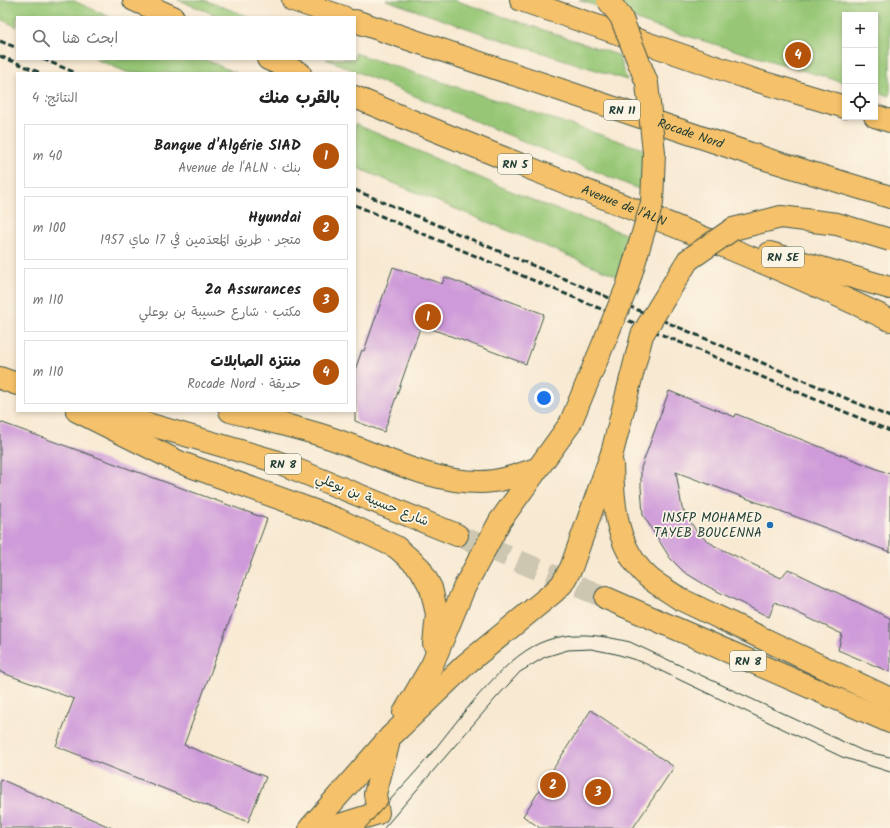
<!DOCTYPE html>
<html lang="ar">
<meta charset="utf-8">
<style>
:root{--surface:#fff;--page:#f2f2f2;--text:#222;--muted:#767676;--line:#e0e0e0;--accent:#b45309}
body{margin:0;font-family:Kalam,"Playpen Sans Arabic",sans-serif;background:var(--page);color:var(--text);direction:rtl}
.controls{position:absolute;right:12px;top:12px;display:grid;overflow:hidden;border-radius:0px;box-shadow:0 2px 6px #0003}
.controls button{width:36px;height:36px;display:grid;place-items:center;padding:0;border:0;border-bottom:1px solid var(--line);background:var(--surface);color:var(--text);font:20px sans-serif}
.you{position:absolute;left:544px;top:398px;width:14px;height:14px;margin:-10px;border:3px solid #fff;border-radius:50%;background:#1a73e8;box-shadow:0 0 0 6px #1a73e833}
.badge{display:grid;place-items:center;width:26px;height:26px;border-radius:50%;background:var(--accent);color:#fff;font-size:13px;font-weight:700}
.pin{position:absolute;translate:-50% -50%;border:2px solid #fff;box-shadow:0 1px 4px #0006}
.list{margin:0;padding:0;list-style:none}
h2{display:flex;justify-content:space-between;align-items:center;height:52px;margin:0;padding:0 16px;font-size:17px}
h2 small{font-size:13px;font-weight:400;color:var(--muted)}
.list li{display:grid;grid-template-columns:26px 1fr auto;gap:12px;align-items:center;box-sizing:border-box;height:64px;margin:0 8px 8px;padding:0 8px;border:1px solid var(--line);border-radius:0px}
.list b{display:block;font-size:15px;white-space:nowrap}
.list p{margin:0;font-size:13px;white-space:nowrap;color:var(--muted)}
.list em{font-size:13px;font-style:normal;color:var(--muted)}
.icon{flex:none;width:22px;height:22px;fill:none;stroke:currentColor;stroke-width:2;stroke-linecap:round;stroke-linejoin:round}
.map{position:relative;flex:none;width:890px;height:828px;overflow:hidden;direction:ltr}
.search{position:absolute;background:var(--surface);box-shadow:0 2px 6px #0003;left:16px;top:16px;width:340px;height:44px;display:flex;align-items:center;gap:10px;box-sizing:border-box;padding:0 14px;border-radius:0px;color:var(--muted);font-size:15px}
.panel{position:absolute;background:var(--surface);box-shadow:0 2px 6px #0003;left:16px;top:72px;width:340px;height:340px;border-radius:0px;direction:rtl}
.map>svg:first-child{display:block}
.green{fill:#97c776;stroke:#5b8255}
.building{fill:#ce9ad9}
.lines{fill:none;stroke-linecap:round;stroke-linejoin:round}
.primary-tunnel{stroke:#cdc7b2;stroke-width:22;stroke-dasharray:22 11;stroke-linecap:butt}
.primary-casing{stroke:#40574c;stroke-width:24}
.highway-casing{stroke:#40574c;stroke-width:24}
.primary{stroke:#f5c16b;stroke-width:22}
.highway{stroke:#f5c16b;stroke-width:22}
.tram{stroke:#1f3d34;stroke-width:1}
.rail{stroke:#1f3d34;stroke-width:3;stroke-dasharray:6 3;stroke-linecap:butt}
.primary-bridge-casing{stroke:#40574c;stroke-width:24;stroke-linecap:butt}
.primary-bridge{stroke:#f5c16b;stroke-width:22}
.poi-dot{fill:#1f6fb2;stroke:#fcf5e5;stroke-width:1.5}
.labels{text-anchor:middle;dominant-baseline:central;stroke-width:3.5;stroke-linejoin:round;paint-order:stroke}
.shield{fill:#fcf5e5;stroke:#617469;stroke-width:1}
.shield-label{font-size:12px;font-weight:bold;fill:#1f3d34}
.street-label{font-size:13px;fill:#1f3d34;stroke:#fcf5e5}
.poi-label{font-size:13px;fill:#1f3d34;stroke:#fcf5e5;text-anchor:end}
</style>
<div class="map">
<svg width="890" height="828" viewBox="0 0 890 828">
<rect width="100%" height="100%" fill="#fcf5e5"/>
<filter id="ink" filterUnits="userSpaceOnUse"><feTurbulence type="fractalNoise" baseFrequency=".025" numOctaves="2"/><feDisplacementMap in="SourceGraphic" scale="8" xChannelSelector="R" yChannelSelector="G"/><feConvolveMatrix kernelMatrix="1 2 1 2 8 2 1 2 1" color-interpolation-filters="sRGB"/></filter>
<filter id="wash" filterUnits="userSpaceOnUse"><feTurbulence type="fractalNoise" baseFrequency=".012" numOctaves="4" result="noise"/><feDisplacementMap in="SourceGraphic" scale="16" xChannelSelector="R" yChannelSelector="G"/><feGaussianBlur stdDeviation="0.9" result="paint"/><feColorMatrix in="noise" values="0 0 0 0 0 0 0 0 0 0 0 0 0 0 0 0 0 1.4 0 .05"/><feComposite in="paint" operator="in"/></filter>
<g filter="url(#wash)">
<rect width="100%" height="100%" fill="#f8e9d2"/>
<g class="green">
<path d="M0 0H72L110 17H17V27L0 19Z"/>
<path d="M178 0H204L250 17H221Z"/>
<path d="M386 0H454L618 55 627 80 484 34Z"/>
<path d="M579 0H890V96L875 92V15H845V83L657 27Z"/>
<path d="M355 53 649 151 648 193 326 59H355Z"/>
<path d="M95 59H204L236 73H129Z"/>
<path d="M355 124 539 203 634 237 622 278 355 167Z"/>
</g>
<g id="blocks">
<g class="building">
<path d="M393 267 442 284 445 277 544 314 526 364 421 325 384 432 355 421V370L362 350 364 351Z"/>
<path d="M669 391 735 417 736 414 890 474V552L676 472 682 508 698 534 715 546 781 578 788 569 890 618V672L838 650 842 634 775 602 769 617 707 586 684 572 670 558 643 515 641 487V468Z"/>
<path d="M0 422 267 519 184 745 266 777 248 822 56 746 74 699 0 672Z"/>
<path d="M591 710 674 767 633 828H540L523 816Z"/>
<path d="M0 779 112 828H0Z"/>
</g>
</g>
</g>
<g filter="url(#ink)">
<use href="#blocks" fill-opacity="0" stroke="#40574c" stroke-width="1"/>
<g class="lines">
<path class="primary-tunnel" d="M457 535 606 598"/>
<defs>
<g id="primary">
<path d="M0 378 17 384"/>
<path d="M77 411 179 462 337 519 396 547 420 568 431 588 437 614 434 644"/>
<path d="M103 411 275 461 457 535"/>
<path d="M230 411C261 419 291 426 321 435 374 451 424 482 480 482 500 482 518 475 536 469"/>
<path d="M612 464C613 505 616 549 649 578 659 586 670 592 680 599L890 699"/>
<path d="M606 598 890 722"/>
<path d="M404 713 432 665 464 588 500 521 570 424"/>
<path d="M310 828 390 737 466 664 554 592 562 584 571 568 612 453"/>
<path d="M330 828 378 813 375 794 388 745"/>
</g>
<g id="highway">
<path d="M134 0 173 17"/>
<path d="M293 0 343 17"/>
<path d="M521 0 748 78 845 107"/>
<path id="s1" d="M355 21 769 160 890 197"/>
<path d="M268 59 300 73"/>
<path id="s2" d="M355 97C532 173 716 236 890 320"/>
<path d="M875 116 890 121"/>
<path d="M770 253 890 288"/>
</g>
</defs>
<use href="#primary" class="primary-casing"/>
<use href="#highway" class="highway-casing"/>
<use href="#primary" class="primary"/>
<use href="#highway" class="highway"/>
<g class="tram">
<path d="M365 828C385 805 406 783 426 760 454 726 501 659 540 643 570 630 600 635 630 642L863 751 890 757"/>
<path d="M384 828 496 698 520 672 545 657 568 650 591 649 616 654 642 662 842 757 890 772"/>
</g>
<g class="rail">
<path d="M0 41 17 48"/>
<path d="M0 56 41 73"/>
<path d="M43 59 76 73"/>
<path d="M355 190 890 417"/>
<path d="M355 205 890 431"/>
</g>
<defs>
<g id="primary-bridge">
<path d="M570 424 627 287 652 203 654 153 647 83 621 17 608 0"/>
<path d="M612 453 642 335 688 260 733 229 781 217 837 224 890 240"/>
</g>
</defs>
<use href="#primary-bridge" class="primary-bridge-casing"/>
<use href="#primary-bridge" class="primary-bridge"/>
</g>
</g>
<circle class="poi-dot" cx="770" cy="525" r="4"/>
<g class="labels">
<g class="shield">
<rect x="604" y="100" width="36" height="20" rx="3"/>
<rect x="498" y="154" width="34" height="20" rx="3"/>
<rect x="762" y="247" width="42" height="20" rx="3"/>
<rect x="265" y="454" width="36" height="20" rx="3"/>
<rect x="730" y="651" width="36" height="20" rx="3"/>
</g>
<g class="shield-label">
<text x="622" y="110">RN 11</text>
<text x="515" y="164">RN 5</text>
<text x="783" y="257">RN 5E</text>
<text x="283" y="464">RN 8</text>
<text x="748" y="661">RN 8</text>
</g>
<g class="street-label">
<text stroke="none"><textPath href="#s1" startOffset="354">Rocade Nord</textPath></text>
<text stroke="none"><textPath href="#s2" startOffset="290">Avenue de l'ALN</textPath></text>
<text transform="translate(372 500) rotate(22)">شارع حسيبة بن بوعلي</text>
</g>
<g class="poi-label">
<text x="762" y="518">INSFP MOHAMED<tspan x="762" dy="15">TAYEB BOUCENNA</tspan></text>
</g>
</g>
</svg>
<div class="controls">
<button>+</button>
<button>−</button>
<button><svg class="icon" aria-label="locate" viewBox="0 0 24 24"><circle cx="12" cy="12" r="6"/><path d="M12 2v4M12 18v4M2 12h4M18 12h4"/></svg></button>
</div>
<div class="you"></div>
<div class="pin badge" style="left:428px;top:317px">1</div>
<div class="pin badge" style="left:553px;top:785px">2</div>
<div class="pin badge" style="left:598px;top:792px">3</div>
<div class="pin badge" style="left:798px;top:55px">4</div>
<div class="search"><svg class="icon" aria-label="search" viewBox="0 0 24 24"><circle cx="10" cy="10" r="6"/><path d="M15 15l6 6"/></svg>ابحث هنا</div>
<section class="panel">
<h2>بالقرب منك<small>النتائج: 4</small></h2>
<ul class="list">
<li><span class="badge">1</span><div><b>Banque d'Algérie SIAD</b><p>بنك · Avenue de l'ALN</p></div><em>40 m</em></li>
<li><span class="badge">2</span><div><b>Hyundai</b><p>متجر · طريق المُعدَمين في 17 ماي 1957</p></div><em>100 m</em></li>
<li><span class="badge">3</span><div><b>2a Assurances</b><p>مكتب · شارع حسيبة بن بوعلي</p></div><em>110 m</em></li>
<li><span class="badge">4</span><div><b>منتزه الصابلات</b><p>حديقة · Rocade Nord</p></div><em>110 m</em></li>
</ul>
</section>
</div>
